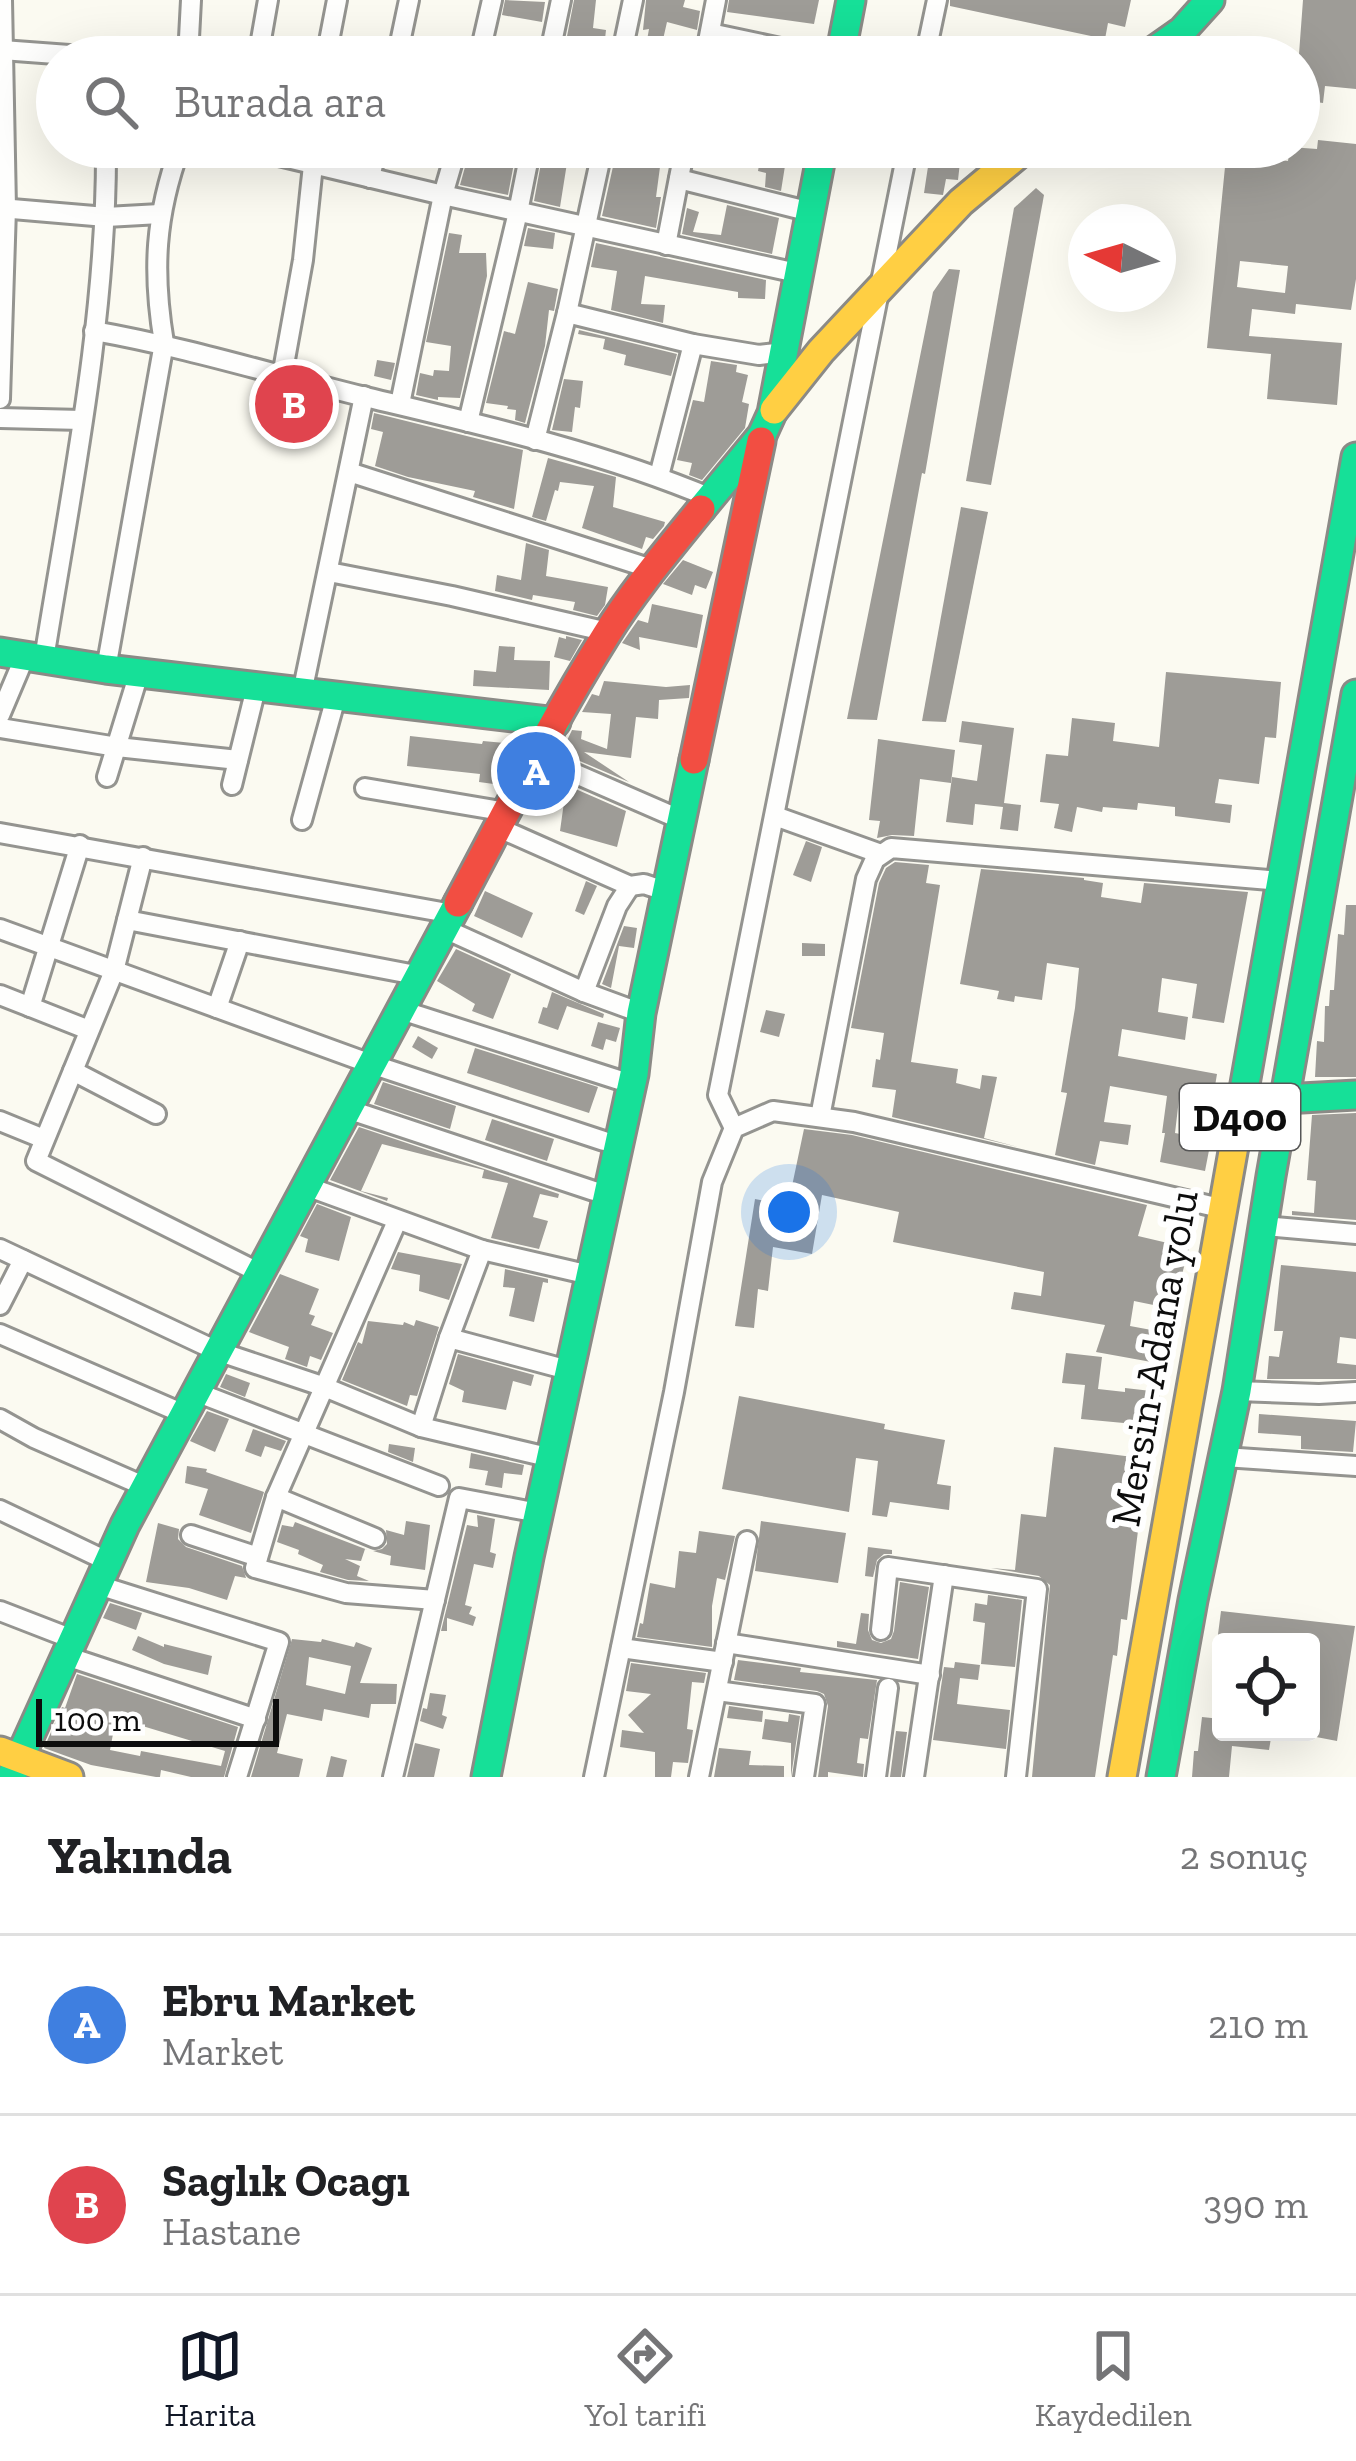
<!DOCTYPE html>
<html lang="tr">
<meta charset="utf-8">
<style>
:root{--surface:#fff;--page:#f6f6f6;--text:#202124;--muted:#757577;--line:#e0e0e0;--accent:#111827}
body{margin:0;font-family:"Zilla Slab",serif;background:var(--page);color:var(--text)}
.controls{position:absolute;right:36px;bottom:36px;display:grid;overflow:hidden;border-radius:12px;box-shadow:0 12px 48px #0002}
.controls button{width:108px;height:108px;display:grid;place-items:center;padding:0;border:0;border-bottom:3px solid var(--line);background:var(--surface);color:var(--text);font:60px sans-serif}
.compass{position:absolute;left:1068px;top:204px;width:108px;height:108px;border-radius:50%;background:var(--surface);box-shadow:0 12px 48px #0002;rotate:275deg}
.scale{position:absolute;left:36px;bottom:30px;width:243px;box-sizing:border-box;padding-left:12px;border:6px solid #0d0d0d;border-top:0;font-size:33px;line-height:42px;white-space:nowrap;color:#0d0d0d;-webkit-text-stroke:9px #fff;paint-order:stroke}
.you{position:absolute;left:789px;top:1212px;width:42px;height:42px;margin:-30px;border:9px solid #fff;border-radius:50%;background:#1a73e8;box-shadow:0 0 0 18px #1a73e833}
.badge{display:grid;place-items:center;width:78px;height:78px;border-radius:50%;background:var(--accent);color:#fff;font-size:39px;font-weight:700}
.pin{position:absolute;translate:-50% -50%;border:6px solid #fff;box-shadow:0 3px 12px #0006}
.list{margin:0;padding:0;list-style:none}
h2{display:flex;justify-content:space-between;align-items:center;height:156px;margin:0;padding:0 48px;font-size:51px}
h2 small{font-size:39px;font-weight:400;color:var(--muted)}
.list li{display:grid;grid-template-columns:78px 1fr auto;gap:36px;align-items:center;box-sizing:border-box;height:180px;padding:0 48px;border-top:3px solid var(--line)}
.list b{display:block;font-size:45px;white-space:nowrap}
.list p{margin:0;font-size:39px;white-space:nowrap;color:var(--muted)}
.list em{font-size:39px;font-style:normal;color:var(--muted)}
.icon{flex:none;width:66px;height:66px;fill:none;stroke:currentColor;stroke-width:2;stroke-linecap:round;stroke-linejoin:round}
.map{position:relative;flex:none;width:1356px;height:1777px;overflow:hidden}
.search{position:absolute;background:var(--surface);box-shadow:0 12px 48px #0002;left:36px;right:36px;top:36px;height:132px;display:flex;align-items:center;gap:30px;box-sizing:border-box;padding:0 42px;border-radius:66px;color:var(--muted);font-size:45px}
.sheet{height:516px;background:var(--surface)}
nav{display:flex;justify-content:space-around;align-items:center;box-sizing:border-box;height:168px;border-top:3px solid var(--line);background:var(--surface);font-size:33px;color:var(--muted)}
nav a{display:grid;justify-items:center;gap:6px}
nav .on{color:var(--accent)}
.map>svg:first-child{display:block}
.building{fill:#9e9c97;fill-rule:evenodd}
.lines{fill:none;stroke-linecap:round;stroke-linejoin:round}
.street-casing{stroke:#949490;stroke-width:24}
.fast-casing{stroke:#8b8a86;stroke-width:33}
.slow-casing{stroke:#8b8a86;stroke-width:33}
.jam-casing{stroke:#8b8a86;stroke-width:33}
.street{stroke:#fefefd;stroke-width:18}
.fast{stroke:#16e098;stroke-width:27}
.slow{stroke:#ffcf43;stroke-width:27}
.jam{stroke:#f24e42;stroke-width:27}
.labels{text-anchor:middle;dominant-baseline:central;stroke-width:12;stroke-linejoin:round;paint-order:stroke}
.shield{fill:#fff;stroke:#565656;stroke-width:3}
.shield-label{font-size:39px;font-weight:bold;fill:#0d0d0d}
.street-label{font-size:42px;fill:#0d0d0d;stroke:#fff}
</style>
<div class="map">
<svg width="1356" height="1777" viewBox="0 0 1356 1777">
<rect width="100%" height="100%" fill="#fbfaf1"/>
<g class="building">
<path d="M505 0 545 2 542 22 502 15Z"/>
<path d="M574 0H596L593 28 606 30 603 57H563Z"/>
<path d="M646 0H685L683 7 700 11 697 30 667 22 659 57H644L649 29 643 30Z"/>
<path d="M729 0H819L814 24 727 12Z"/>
<path d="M950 0H1131L1125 27 1108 23 1105 39 950 6Z"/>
<path d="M1303 0H1356V89L1325 86 1323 103 1316 102 1315 112 1299 110V54Z"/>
<path d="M1198 40 1277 47 1276 57H1176Z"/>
<path d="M1318 140 1356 144V279L1351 310 1296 304 1295 314 1252 309 1249 336 1342 343 1337 405 1267 399 1271 354 1207 348 1227 147H1243L1242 156 1288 161 1290 147 1317 149ZM1240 261 1288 266 1285 293 1237 287Z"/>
<path d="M496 147H517L508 195 460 185 470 149 496 155Z"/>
<path d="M544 147H589L585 165 567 163 560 207 534 201Z"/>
<path d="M762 147H788L781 191 765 187 766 173 758 171Z"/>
<path d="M931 147H970L969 163 960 162 958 180 946 179 943 195 924 193Z"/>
<path d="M616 153 660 167 656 197H661L656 228 602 216Z"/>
<path d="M1036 188 1044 195 991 485 966 481 1014 208Z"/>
<path d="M727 205 779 218 772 254 682 234 687 208 699 212 693 232 721 235Z"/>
<path d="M528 228 555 233 553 249 524 246Z"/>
<path d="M449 233 462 235 459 253H486L487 276 460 398 438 397V400L416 395 420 373 433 376 434 370 449 371 451 346 426 342Z"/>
<path d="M596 243 766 280 765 299 738 298V292L645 276 641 304 665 305 663 323 611 310 617 271 591 267Z"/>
<path d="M949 269 960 270 925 474 922 473 877 720 847 719 933 292Z"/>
<path d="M528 282 558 289 554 311 549 310 545 346 525 423 515 420 516 410 507 409 508 406 486 403 504 331 515 334Z"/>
<path d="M579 330 677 354 671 376 624 365 626 355 603 349 605 339 578 334Z"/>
<path d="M377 360 395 363 391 380 374 376Z"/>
<path d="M711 361 737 365 736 372 748 375 742 402 749 404 745 428 702 480 689 475 692 463 677 460 693 400 704 402Z"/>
<path d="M564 379 583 381 580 408 575 407 572 432 552 430Z"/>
<path d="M374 413 523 450 514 509 473 497 475 491 408 477 375 466 383 432 371 429Z"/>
<path d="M548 458 616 477 613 507 665 522 664 526 653 539 646 537 642 549 582 528 594 486 560 482 558 491 555 490 546 521 532 517Z"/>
<path d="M961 507 988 512 946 722 922 721Z"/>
<path d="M526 543 549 550 546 576 608 587 605 605 597 616 573 610 575 602 533 595 532 600 495 591 497 575 521 580Z"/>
<path d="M683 560 713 572 706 589 695 585 692 595 663 584Z"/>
<path d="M652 604 703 615 697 648 639 637 640 650 622 643 638 620 648 623Z"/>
<path d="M566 636 582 640 570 661 554 657 559 637 566 639Z"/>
<path d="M499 646 515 647 514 660 550 661 549 690 473 686 474 670 496 672Z"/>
<path d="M1166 672 1281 682 1276 738 1265 737 1259 784 1219 779 1215 803 1232 805 1230 823 1175 816V807L1138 803 1137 810 1103 807 1102 812 1077 807 1072 832 1054 828 1059 804 1040 802 1046 754 1068 756 1072 718 1115 723 1113 741 1159 747Z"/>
<path d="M604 681 666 687 690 685 689 698 659 700 658 719 636 717 631 758 584 752 629 782 561 753 572 730 582 731 581 739 607 749 611 714 582 712 592 694 599 696Z"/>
<path d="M962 721 1014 728 1004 803 1021 805 1018 831 1000 829 1003 807 975 804 973 825 946 822 952 777 977 781 982 745 959 742Z"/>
<path d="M410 736 482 744 483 741 517 744 515 758 501 785 479 782 480 774 407 766Z"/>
<path d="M878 739 955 750 951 783 920 779 914 836 892 835 877 838 880 821 869 820Z"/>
<path d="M571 787 626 811 617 847 560 831 564 802H567Z"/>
<path d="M806 841 822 847 811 882 793 875Z"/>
<path d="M895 862 929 865 926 883 940 885 911 1062 958 1069 956 1083 980 1089 982 1075 997 1077 984 1138 1026 1149 892 1117 896 1090 872 1087 876 1059 880 1060 884 1033 851 1028 879 883 886 868Z"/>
<path d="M981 869 1084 878V880L1103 883 1101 897 1141 903 1144 883 1248 892 1224 1023 1192 1018 1197 984 1162 978 1158 1012 1188 1017 1185 1040 1122 1029 1118 1056 1217 1074 1212 1104 1179 1099 1175 1133 1211 1140 1205 1171 1160 1162 1165 1133H1162L1167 1096 1110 1086 1104 1122 1131 1125 1128 1145 1100 1141 1095 1165 1055 1155 1067 1093 1061 1092 1075 1008 1079 968 1047 963 1042 1000 1015 996 1014 1002 997 999 999 991 960 984Z"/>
<path d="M586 881 597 886 584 915 575 911Z"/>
<path d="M485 891 533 913 522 938 474 916Z"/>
<path d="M1346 905H1356V1077H1315L1317 1041 1324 1042 1325 1006H1329L1330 990H1334L1338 934 1344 935Z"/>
<path d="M624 926 637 928 634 948 619 946 611 988 602 984Z"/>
<path d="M802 943 825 944V956H802Z"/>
<path d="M456 949 511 974 493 1019 472 1011 475 1004 437 981Z"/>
<path d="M552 992 604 1014 603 1018 567 1006 558 1030 538 1023 543 1007 547 1008Z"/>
<path d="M766 1010 785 1014 779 1037 760 1032Z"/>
<path d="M598 1022 620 1028 616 1042 606 1039 603 1050 591 1046Z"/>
<path d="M418 1036 438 1048 432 1059 412 1047Z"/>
<path d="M475 1048 598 1087 589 1113 467 1073Z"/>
<path d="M383 1082 456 1106 450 1129 374 1104Z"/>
<path d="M1356 1113V1220L1292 1215V1211L1314 1213 1316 1181 1307 1180 1312 1115Z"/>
<path d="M492 1119 554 1139 547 1161 485 1140Z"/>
<path d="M359 1127 559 1194 558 1198 540 1194 533 1217 548 1221 539 1249 491 1238 508 1183 482 1178 484 1170 382 1144 361 1191 388 1198 387 1201 330 1180Z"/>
<path d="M804 1129 852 1135 1147 1205 1138 1236 1189 1248 1180 1282 1183 1283 1178 1310 1134 1301 1130 1326 1173 1334 1168 1365 1096 1352 1105 1325 1011 1309 1014 1292 1041 1296 1044 1272 893 1242 899 1212 822 1195 812 1254 773 1247 768 1291 758 1289 754 1328 735 1326 755 1199 788 1205Z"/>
<path d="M317 1204 351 1217 339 1261 305 1252 308 1239 300 1236Z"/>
<path d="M398 1252 462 1264 449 1300 419 1291 420 1275 391 1269Z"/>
<path d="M1281 1265 1356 1272V1339L1340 1337 1337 1363 1356 1365V1379H1267L1269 1356 1279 1357 1283 1331H1274Z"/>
<path d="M505 1269 548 1279V1283L543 1282 534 1322 509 1316 515 1288 503 1287Z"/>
<path d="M280 1274 319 1289 309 1314 315 1316 311 1325 333 1333 321 1360 310 1356 307 1367 285 1359 289 1347 249 1332Z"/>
<path d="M416 1320 439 1327 417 1396 410 1395 407 1406 342 1380 358 1342 362 1344 368 1321 403 1325 404 1322 414 1326Z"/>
<path d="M1066 1353 1102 1357 1098 1389 1125 1392V1388L1160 1392 1156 1426 1081 1419 1085 1385 1062 1383Z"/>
<path d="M458 1354 534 1375 531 1386 513 1381 506 1410 462 1402 464 1391 449 1384Z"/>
<path d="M226 1374 250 1383 245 1397 220 1387Z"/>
<path d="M739 1396 885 1424 884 1429 945 1440 937 1484 951 1486 949 1510 890 1502 887 1517 872 1515 878 1461 856 1458 849 1512 722 1489Z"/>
<path d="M207 1411 229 1419 215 1452 190 1441Z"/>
<path d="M1259 1414 1356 1421 1353 1452 1301 1449V1436L1258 1433Z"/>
<path d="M253 1429 286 1441 281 1451 265 1446 261 1457 245 1451Z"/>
<path d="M389 1444 415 1448 413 1462 388 1452Z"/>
<path d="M1054 1447 1133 1457 1132 1463 1151 1465 1148 1490H1143L1127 1620 1121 1619 1117 1656 1113 1655 1095 1777H1032L1050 1585 1039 1576 991 1568 1015 1570 1021 1514 1046 1517Z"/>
<path d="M471 1453 524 1465 522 1475 504 1473 502 1488 485 1485 488 1471 469 1468Z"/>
<path d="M187 1466 207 1469 206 1472 264 1492 251 1533 199 1515 208 1489 185 1483Z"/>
<path d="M477 1515 495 1519 490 1552 496 1554 493 1568 474 1564 465 1605 472 1607 469 1614 476 1617 473 1626 447 1618V1631H441L467 1525 478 1527Z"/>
<path d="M406 1521 430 1525 425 1570 390 1565 391 1556 373 1551 382 1549 387 1544 386 1530 404 1535Z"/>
<path d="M761 1521 846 1533 838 1583 755 1571Z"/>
<path d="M295 1522 368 1550 365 1549 361 1561 345 1559 360 1566 357 1576 369 1581 348 1580 320 1572 323 1565 298 1554 299 1550 277 1542 282 1525 293 1527Z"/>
<path d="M158 1523 179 1529 178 1539 186 1547 242 1566 246 1578 235 1576 227 1600 189 1588 146 1582Z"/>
<path d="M699 1531 735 1536 725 1580 717 1578 712 1606V1647L637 1637 640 1623 643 1624 650 1583 675 1588 679 1551 696 1553Z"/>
<path d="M868 1547 892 1550V1554H884L877 1560 873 1577 865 1576Z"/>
<path d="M900 1582 929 1587 918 1659 837 1647V1641L856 1644 861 1613 869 1614 868 1630 872 1640 881 1643 891 1639 894 1631Z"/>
<path d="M988 1595 1022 1600 1015 1667 981 1664 985 1623 973 1621 975 1603 987 1605Z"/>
<path d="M110 1603 142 1613 136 1630 103 1618Z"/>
<path d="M1221 1611 1355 1626 1337 1741 1311 1736V1642H1217Z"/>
<path d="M138 1636 164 1647V1644L212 1656 208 1675 164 1664 132 1650Z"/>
<path d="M292 1639 321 1642 322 1639 354 1647 356 1642 372 1648 360 1683 397 1684 396 1704H371L369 1718 324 1709 322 1721 287 1714 277 1753 303 1759 299 1777H251ZM309 1657 351 1666 345 1694 306 1685Z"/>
<path d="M738 1660 801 1668 800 1672 877 1680 868 1739 860 1738 857 1763 864 1764 863 1777 828 1772V1777H818L828 1706 824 1694 817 1691 734 1680Z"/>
<path d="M955 1662 980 1665 978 1680 960 1678 957 1704 1010 1710 1006 1749 933 1740 944 1667 954 1668Z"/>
<path d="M631 1663 706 1673 704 1683 692 1682 687 1729 693 1730 688 1763 673 1762 671 1777H655V1752L620 1747 622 1730 644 1733 628 1715 651 1694 626 1691Z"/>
<path d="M77 1674 238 1727 224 1777H191L161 1770 160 1777H156L91 1765 44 1748 62 1707 65 1708ZM116 1718 225 1751 221 1766 141 1751 140 1756 110 1750Z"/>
<path d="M430 1693 446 1695 442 1715 447 1717 443 1729 420 1721 423 1708 427 1709Z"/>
<path d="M729 1706 763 1711 762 1722 727 1718Z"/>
<path d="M789 1714 800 1716 791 1777V1743L762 1739 765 1719 788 1722Z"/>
<path d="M1202 1717 1221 1719V1732H1272L1269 1750 1232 1746 1229 1777H1192L1194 1751H1198Z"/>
<path d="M896 1731 907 1732 901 1777H890Z"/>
<path d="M415 1743 440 1749 434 1777H407Z"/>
<path d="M719 1748 751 1751 749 1765 784 1766V1777H714Z"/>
<path d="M331 1756 347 1760 343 1777H326Z"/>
</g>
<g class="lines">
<defs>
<g id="street">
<path d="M710 33 822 57"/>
<path d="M2 50 96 57 189 51 248 57"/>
<path d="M188 57 191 0"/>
<path d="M258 57 268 0"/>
<path d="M326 57 337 0"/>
<path d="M397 57 409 0"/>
<path d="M479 57 492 0"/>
<path d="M549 57 561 0"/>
<path d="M621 57 633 0"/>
<path d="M705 57 716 0"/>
<path d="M925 57 937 0"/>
<path d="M241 147 443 195 788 271"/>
<path d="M649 147 684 155"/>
<path d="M370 178 377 147"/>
<path d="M679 179 799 209"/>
<path d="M0 208 106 217 160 214"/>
<path d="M666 245 685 147"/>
<path d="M567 313 693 344 759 355 776 353 784 345"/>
<path d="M94 331C185 347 272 374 361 396 478 424 599 451 711 498"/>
<path d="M282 376 303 260 313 165"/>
<path d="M0 399 6 208 2 0"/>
<path d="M400 404 443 195 457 147"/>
<path d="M0 418 82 420"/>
<path d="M468 422 518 212 531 147"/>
<path d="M535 440 567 313 603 147"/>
<path d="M349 472 652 569"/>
<path d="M659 476 693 344"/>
<path d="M329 572 452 596 608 632"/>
<path d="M44 659C71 490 107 319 106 147"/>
<path d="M106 669 164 343C152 271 155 216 180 147"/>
<path d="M302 693 364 396"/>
<path d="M0 715 25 656"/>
<path d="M0 728 117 747 238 760"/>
<path d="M537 757 684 821"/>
<path d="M107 777 139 673"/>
<path d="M232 785 256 688"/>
<path d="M365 788 507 812"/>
<path d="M775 816 881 854"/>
<path d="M302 820 336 697"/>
<path d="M499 828 630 886 644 884 668 892"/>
<path d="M0 833 453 914"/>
<path d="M143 857 114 971 36 1161 260 1273"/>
<path d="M127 920 421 976"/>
<path d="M0 929 371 1064 604 1141"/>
<path d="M445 929 584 992 641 1013"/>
<path d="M584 992 617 906 630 886"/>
<path d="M0 995 89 1030"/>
<path d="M30 1007 80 845"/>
<path d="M217 1008 240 941"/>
<path d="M401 1010 619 1080"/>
<path d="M73 1071 156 1114"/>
<path d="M347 1109 594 1191"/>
<path d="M820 1117 866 879 875 859 891 848 1281 881"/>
<path d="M0 1121 44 1139"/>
<path d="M734 1128 718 1095 908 147"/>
<path d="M306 1186 482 1250 577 1272"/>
<path d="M397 1221 276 1497 255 1568 346 1593 435 1600"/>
<path d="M1265 1226 1356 1234"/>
<path d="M0 1249 217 1351 322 1386 421 1427 539 1455"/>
<path d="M0 1305 23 1260"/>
<path d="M0 1334 184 1414"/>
<path d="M449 1338 557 1367"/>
<path d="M1237 1391 1319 1394 1356 1392"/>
<path d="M196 1392 439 1486"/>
<path d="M0 1419 34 1438 146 1487"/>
<path d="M421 1427 449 1338 482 1250"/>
<path d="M1224 1457 1356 1466"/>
<path d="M276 1497 375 1538"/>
<path d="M0 1510 109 1562"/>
<path d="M191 1535 258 1557"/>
<path d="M98 1585 279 1642 237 1777"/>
<path d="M0 1611 75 1640"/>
<path d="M881 1630 888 1567 1037 1589 1016 1777"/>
<path d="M726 1643 930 1675"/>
<path d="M621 1648 723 1662"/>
<path d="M66 1656 256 1719"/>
<path d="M717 1691 815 1704 804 1777"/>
<path d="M393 1777 459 1498 528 1511"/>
<path d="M594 1777 674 1392 712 1182 734 1128 773 1111 854 1122 1224 1209"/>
<path d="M699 1777 747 1541"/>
<path d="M876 1777 888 1688"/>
<path d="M914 1777 944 1575"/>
</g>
<g id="fast">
<path d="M840 57 851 0"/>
<path d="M1145 57 1182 31 1210 0"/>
<path d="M701 509 762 435 772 413 823 147"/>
<path d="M0 652 106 669 556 722"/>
<path d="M1284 1099 1356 1095"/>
<path d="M1234 1146 1356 457"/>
<path d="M11 1777 125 1525 458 903"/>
<path d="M486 1777 529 1557 634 1074 641 1013 694 760"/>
<path d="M1161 1777 1193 1600 1237 1391 1271 1176 1356 694"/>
</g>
<g id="slow">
<path d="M774 410 821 351 961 202 1027 147"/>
<path d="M0 1751 69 1777"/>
<path d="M1122 1777 1234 1146"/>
</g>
<g id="jam">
<path d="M694 760 761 441"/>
<path d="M458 903C506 813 552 721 606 635 634 590 668 550 701 509"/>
</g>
</defs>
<use href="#street" class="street-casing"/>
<use href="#fast" class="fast-casing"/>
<use href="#slow" class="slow-casing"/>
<use href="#jam" class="jam-casing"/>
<use href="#street" class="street"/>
<use href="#fast" class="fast"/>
<use href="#slow" class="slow"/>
<use href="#jam" class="jam"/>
</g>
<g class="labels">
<rect class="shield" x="1180" y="1084" width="120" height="66" rx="9"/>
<g class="shield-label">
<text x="1240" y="1117">D400</text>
</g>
<g class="street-label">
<text transform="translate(1154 1358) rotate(-80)">Mersin-Adana yolu</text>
</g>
</g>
</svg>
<div class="controls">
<button><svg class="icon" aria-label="locate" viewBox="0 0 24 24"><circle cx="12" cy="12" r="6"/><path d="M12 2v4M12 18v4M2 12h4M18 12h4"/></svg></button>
</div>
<svg class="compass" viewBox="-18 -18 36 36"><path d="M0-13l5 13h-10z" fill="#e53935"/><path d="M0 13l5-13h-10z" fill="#757577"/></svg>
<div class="scale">100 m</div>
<div class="you"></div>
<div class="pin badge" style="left:536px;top:771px;background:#3f7fe0">A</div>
<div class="pin badge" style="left:294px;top:404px;background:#e0444e">B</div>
<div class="search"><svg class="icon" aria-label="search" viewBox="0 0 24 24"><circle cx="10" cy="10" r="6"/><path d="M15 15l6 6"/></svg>Burada ara</div>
</div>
<section class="sheet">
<h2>Yakında<small>2 sonuç</small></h2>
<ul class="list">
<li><span class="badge" style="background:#3f7fe0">A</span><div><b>Ebru Market</b><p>Market</p></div><em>210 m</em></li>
<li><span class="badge" style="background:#e0444e">B</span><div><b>Saglık Ocagı</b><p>Hastane</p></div><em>390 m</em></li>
</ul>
</section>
<nav>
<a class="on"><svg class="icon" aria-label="map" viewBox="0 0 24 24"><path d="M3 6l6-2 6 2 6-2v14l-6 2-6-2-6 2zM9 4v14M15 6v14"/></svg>Harita</a>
<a><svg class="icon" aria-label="directions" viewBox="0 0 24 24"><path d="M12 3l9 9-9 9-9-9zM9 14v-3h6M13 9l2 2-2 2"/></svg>Yol tarifi</a>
<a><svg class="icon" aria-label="saved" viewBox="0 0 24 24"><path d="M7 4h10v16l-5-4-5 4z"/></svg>Kaydedilen</a>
</nav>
